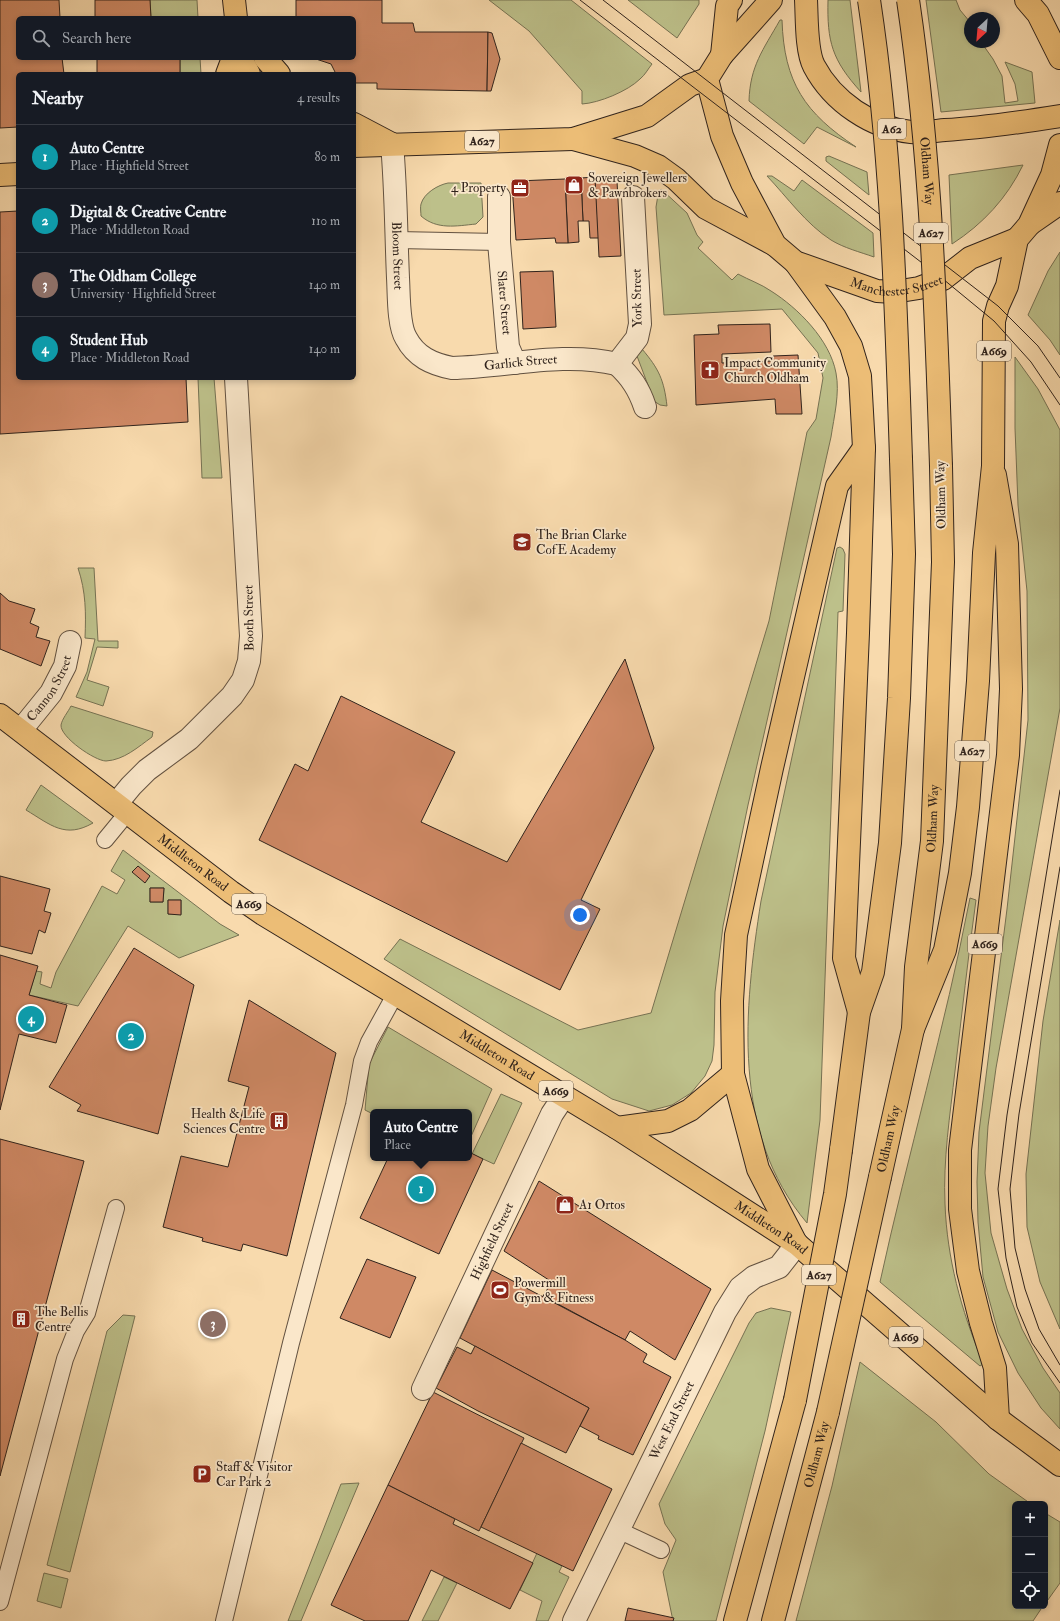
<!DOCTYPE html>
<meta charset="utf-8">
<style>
:root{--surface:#171b24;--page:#20242c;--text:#f1f3f6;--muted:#9ea1a6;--line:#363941;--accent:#0f766e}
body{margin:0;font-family:"IM FELL Double Pica",serif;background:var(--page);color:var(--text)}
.controls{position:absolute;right:12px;bottom:12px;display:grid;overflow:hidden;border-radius:6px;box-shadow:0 2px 6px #0003}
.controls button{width:36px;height:36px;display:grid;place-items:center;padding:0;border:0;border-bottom:1px solid var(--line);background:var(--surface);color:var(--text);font:20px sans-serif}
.compass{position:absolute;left:964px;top:12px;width:36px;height:36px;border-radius:50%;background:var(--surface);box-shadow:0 2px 6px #0003;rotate:206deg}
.you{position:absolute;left:580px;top:915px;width:14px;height:14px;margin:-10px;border:3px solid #fff;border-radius:50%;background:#1a73e8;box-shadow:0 0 0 6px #1a73e833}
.badge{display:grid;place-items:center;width:26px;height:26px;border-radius:50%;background:var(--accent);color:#fff;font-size:13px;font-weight:700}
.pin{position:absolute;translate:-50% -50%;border:2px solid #fff;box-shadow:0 1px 4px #0006}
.popup{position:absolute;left:370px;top:1109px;width:102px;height:52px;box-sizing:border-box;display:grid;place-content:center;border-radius:6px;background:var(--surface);filter:drop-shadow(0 1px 3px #0005);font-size:13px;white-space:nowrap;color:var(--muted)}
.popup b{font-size:15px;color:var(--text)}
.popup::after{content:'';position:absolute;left:50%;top:100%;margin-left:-8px;border:8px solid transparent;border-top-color:var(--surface)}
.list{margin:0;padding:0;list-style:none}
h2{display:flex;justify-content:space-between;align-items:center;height:52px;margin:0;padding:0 16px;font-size:17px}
h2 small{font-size:13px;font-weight:400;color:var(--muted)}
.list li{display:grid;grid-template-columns:26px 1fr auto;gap:12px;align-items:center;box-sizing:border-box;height:64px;padding:0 16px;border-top:1px solid var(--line)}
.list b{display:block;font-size:15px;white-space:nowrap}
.list p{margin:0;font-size:13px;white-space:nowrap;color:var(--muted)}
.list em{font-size:13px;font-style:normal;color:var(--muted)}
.icon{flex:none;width:22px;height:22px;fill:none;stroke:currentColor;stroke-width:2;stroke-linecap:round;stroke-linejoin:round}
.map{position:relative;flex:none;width:1060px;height:1621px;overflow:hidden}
.search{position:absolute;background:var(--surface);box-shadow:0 2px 6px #0003;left:16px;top:16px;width:340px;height:44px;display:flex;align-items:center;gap:10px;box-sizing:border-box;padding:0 14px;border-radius:6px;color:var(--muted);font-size:15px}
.panel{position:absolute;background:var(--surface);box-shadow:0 2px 6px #0003;left:16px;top:72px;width:340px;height:308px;border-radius:6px}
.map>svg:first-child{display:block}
.green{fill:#bdc08a;stroke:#767253;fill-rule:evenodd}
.building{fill:#cf8965;stroke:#30231c}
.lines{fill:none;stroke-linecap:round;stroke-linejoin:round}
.service-casing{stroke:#625140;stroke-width:18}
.minor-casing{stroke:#625140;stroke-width:24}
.primary-casing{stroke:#30231c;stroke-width:24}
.trunk-casing{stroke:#30231c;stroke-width:24}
.service{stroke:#fae7ca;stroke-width:16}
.minor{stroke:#fae7ca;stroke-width:22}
.primary{stroke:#ecbd76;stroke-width:22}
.trunk{stroke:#ecbd76;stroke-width:22}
.tram{stroke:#30231c;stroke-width:1}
.trunk-bridge-casing{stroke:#30231c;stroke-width:24;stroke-linecap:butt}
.trunk-bridge{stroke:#ecbd76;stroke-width:22}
.labels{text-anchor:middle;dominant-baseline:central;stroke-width:3.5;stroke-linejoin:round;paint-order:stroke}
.shield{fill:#fae7ca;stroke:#6d5e50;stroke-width:1}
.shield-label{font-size:12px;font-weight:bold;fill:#30231c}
.street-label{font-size:13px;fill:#30231c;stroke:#fae7ca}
.poi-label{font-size:13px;fill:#30231c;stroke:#fae7ca;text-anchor:start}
</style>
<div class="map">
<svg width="1060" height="1621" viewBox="0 0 1060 1621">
<rect width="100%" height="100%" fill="#f8daad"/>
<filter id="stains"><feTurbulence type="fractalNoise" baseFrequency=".005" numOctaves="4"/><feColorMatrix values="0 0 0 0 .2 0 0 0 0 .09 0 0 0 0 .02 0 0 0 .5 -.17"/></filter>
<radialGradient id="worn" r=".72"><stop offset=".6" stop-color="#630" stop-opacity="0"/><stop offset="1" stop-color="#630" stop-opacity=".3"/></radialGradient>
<g class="green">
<path d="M150 0H197L198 18H151Z"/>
<path d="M489 0H571L652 64C648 69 645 75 640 79 628 91 599 103 582 104V91L529 31Z"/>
<path d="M628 0H699V4L677 38Z"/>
<path d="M828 0H850L861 92C832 60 827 42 828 0Z"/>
<path d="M926 0H956L960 10 970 22V42H981L993 59 1002 76 1005 103 1018 101 1015 84 1005 62 1032 72 1035 103 941 112Z"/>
<path d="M780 20H782C784 83 805 113 856 147L817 127 804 144 749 101C750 66 763 50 780 20Z"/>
<path d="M180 58H200L201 74H165L180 73Z"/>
<path d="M829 156 867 172 869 195 826 161V157Z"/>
<path d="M1023 165C1007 198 983 224 952 244L949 175Z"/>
<path d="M767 176H772L794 191 802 180 873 233 874 257C860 252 844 248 831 240 806 224 787 197 767 176Z"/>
<path d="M448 183H481L483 217 476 224C456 226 437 230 421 216 421 213 420 207 421 204 424 193 438 185 448 183Z"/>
<path d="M661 189 687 213 697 235 703 242 698 248 732 280 738 274C749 280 761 284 771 291 798 308 830 340 836 373 840 393 834 417 831 437L748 805 723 926 715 992 714 1045 712 1061 705 1076 691 1093 672 1105 649 1111 612 1099 384 959 400 939 578 1030 651 1013 769 621 807 432 816 419 823 378 818 353 782 309 664 315 656 207 658 195Z"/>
<path d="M1060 252V355L1050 340 1028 315 1048 271Z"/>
<path d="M642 349C659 369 664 380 667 406L660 405 654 401 637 356 638 351Z"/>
<path d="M1015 357 1038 389 1060 430V708L996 1068 988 1126 985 1173 991 1233 1007 1289 1022 1329 1043 1368 1060 1393V1429L1041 1408 1018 1373 998 1332 983 1277 978 1222 977 1182 979 1132 1007 909 1028 720 1027 591 1018 505 1015 428Z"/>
<path d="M198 378H214L222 478H202Z"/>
<path d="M840 547 843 549 845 554 843 611 838 612 820 1120 807 1223C731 1133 744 1009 761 901L837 548Z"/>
<path d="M78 568H94L98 641H118V648L97 647 87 680 109 687 103 706 76 697 87 672 95 639 85 638C86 613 86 592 78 568Z"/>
<path d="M71 706 153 732 152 737C138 747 124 760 106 761 95 761 60 737 61 725 62 719 68 712 71 706Z"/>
<path d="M41 785 93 823C65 839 51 825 26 810Z"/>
<path d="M123 850 220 924 239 935 179 958 128 926 78 1006 29 995 36 971 42 972 40 984 51 988 56 972 102 886 117 894 125 880 111 871ZM150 888H164L163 902H150ZM168 900H181V914H168Z"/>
<path d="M970 898 976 900C968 957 962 1014 955 1071 950 1115 943 1160 945 1204 947 1258 961 1310 982 1360L983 1364 980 1366 880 1282C908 1154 945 1027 970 898Z"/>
<path d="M1060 920V1329L1040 1282 1027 1227 1026 1174 1043 1021Z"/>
<path d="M388 1027 492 1089 469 1141V1112H373V1114L365 1110 369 1064Z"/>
<path d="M501 1094 522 1103 494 1164 472 1154Z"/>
<path d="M771 1308 791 1312 765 1431 716 1621H673L663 1572 676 1540 665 1524 659 1504 749 1323 756 1313Z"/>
<path d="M123 1315 135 1316 70 1572 47 1565 107 1331Z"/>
<path d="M860 1362 936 1422 989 1474 1031 1504H1015V1606H1043L1033 1621H796L832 1486Z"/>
<path d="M359 1483 301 1621H288L341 1484Z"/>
<path d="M1045 1513 1060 1522V1583L1045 1604Z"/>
<path d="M537 1553 562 1566 559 1572 569 1577 548 1621H536L542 1601 520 1590Z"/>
<path d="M44 1573 68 1579 61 1608 37 1601Z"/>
<path d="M444 1577 457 1583 438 1621H422Z"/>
</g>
<g class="building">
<path d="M0 0H59L60 18H18V58H62L64 74H18V127L0 128Z"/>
<path d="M95 0H150L151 18H178H95Z"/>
<path d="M296 0H382V23H413L415 32H488L487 91 377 89V83H354V74H336L331 64 316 59V58H354V18H296Z"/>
<path d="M488 32 492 33 500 59 491 91H487Z"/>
<path d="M97 58H180V73L97 74Z"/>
<path d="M595 177 599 238H590L589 221H583L581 178Z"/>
<path d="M595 177H612L617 181 621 256 599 257Z"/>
<path d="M581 178 583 221H578L579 242 568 243 565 179Z"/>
<path d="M565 179 568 243H556L555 238 516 240 512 185 517 181Z"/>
<path d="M18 211V378H186L188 422 0 434V212Z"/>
<path d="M553 271 556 327 523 329 520 272Z"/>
<path d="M770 324 771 352 722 354V363L773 361V356L798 355 802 414H776L775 399 696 405 694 335 719 334 718 325Z"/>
<path d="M0 593 9 601 35 609 30 623 39 627 36 637 50 641 41 666 0 649Z"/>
<path d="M625 659 654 748 581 900 600 909 560 990 259 840 295 764 308 771 341 696 455 752 421 822 507 862Z"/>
<path d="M138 866 150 876 145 883 132 872Z"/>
<path d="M0 876 50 889 44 911 51 913 45 933 39 930 32 954 0 946Z"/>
<path d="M150 888H164L163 902H150Z"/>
<path d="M168 900H181V915L168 914Z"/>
<path d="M134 948 194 985 158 1134 77 1111 81 1105 49 1087Z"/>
<path d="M0 955 38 966 29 995 67 1005 56 1043 19 1034 0 1110Z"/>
<path d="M249 1000 336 1053 287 1256 243 1244 241 1251 202 1241 203 1238 163 1227 181 1156 228 1167 249 1087 228 1081Z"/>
<path d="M0 1139 84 1161 0 1476Z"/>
<path d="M469 1152 483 1159 439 1254 360 1218 388 1158H469Z"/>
<path d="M539 1181 711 1289 675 1360 630 1331 625 1340 543 1296 552 1282 504 1251Z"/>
<path d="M367 1259 416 1277 390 1338 340 1318Z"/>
<path d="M492 1270 625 1340 647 1354 643 1362 671 1377 633 1455 598 1439 599 1436 580 1426 589 1408 460 1338Z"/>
<path d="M475 1346 589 1408 566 1453 478 1411 436 1388 457 1347 471 1354Z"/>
<path d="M433 1392 524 1438 479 1531 388 1485Z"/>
<path d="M521 1443 612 1489 573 1571 481 1527Z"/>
<path d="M388 1485 455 1519 453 1524 533 1563 510 1609 431 1570 408 1621H365L331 1605Z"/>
<path d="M628 1608 674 1618 673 1621H625Z"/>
</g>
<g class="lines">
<defs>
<g id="service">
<path d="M397 240 499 242"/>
<path d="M105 840 128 812"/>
<path d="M618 1530 661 1550"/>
<path d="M0 1602 65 1359 76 1331 87 1313 116 1208"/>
<path d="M224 1621 291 1343 354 1105 362 1061 369 1042 396 993"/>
</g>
<g id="minor">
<path id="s1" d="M392 144C396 188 396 233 398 278 399 293 398 325 406 338 416 357 432 364 452 368 506 367 563 351 617 364"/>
<path id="s2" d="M499 197V242L508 347 515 363"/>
<path d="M633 197 640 324 637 338 617 364C631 377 639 389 645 407"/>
<path id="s3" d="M21 730 51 693 65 666 70 642"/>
<path d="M117 803 131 786 147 770 189 739 232 696 243 680 249 661 251 636 236 378"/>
<path id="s4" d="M423 1389 552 1114 564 1096"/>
<path id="s5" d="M574 1621 725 1312 740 1288 754 1277 779 1267 797 1244"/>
</g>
<g id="primary">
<path d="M234 0 236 18"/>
<path d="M241 58 249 74"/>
<path d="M265 58 279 74"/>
<path d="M227 74 233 58"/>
<path d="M354 124 392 144"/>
<path d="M573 139 635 156 658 166 676 179 706 208 775 245"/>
<path d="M354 146 573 139 647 116 690 85 707 79"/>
<path d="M0 175 18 174"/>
<path d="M995 475 1007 544 1011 689 1008 755 960 1150V1209L968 1271 981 1323 995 1368 998 1419"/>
<path id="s6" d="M0 715 231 892 263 914 617 1128 797 1244 998 1419 1060 1465"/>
<path d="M617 1128 668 1121 690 1110 733 1074"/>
<path d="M796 1243 758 1169 733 1074 732 1001 736 935 772 768 837 486 864 448"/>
</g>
<g id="trunk">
<path id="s7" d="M771 0 722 55 707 79 722 136 742 183 775 245 795 262 877 291 894 292 919 288 943 279 970 258 1017 239"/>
<path d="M806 0C807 17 806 51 814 66 833 102 872 128 911 132 922 133 934 131 945 130 983 128 1022 122 1060 116"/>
<path d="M1026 0 1038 14 1060 58"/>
<path d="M722 55 727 6 731 0"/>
<path d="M1030 224 1060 203"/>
<path d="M795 262 835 317 851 346 860 376 864 448 858 633 844 958 859 1012"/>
<path d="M913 1029 945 950 960 873 968 807 978 681 984 553 993 466 994 321 998 306 1007 286 1017 239 1029 225 1052 175 1060 145"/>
<path d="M841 1150 859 1012 873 972 890 843 899 698 904 554 901 459"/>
<path id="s8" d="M880 1177 913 1029 916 967 932 841 943 562 941 466"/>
<path d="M735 1621 795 1400"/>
<path id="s9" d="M773 1621 828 1412"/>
</g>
</defs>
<use href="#service" class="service-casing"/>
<use href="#minor" class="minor-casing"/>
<use href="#primary" class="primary-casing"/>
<use href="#trunk" class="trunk-casing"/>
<use href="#service" class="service"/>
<use href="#minor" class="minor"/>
<use href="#primary" class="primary"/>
<use href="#trunk" class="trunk"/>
<g class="tram">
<path d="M580 0 943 279 994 321 1031 362 1060 405"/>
<path d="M603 0 998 306 1038 346 1060 378"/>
<path d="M1060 790 1007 1115 998 1189 1006 1258 1017 1307 1032 1343 1060 1383"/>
<path d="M1060 867 1019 1114 1010 1189 1015 1248 1025 1289 1039 1329 1060 1365"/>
</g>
<defs>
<g id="trunk-bridge">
<path d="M869 0C892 152 896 306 901 459"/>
<path id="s10" d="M908 0C931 155 936 310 941 466"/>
<path d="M795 1400 835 1194 841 1150"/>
<path d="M828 1412 880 1177"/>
</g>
</defs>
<use href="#trunk-bridge" class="trunk-bridge-casing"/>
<use href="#trunk-bridge" class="trunk-bridge"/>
</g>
<defs>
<symbol id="shop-square" viewBox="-11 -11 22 22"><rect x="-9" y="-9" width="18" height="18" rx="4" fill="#8f2418" stroke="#fae7ca"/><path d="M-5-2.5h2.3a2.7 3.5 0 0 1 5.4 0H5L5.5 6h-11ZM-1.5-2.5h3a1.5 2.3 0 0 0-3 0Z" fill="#fff"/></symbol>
<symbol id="office-square" viewBox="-11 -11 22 22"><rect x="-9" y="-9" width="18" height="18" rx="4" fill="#8f2418" stroke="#fae7ca"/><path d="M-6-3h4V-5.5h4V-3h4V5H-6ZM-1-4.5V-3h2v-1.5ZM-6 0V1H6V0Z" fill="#fff"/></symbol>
<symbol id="church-square" viewBox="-11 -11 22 22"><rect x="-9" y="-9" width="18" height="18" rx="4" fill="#8f2418" stroke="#fae7ca"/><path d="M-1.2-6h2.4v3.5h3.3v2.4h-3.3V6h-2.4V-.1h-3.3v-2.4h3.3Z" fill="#fff"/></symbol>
<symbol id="school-square" viewBox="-11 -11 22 22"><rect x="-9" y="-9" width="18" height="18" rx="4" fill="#8f2418" stroke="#fae7ca"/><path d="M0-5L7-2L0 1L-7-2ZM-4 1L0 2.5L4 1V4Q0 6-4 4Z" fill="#fff"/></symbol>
<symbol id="building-square" viewBox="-11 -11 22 22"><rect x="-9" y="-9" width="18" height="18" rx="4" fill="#8f2418" stroke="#fae7ca"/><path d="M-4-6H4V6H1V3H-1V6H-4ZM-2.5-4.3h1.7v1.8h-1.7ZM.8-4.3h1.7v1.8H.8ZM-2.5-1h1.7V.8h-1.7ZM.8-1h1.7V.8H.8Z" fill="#fff"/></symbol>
<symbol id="stadium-square" viewBox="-11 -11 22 22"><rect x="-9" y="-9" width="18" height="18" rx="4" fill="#8f2418" stroke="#fae7ca"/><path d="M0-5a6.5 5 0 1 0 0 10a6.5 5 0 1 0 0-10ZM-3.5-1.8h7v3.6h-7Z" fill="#fff"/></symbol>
<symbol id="parking-square" viewBox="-11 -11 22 22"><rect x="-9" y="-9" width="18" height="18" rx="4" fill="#8f2418" stroke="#fae7ca"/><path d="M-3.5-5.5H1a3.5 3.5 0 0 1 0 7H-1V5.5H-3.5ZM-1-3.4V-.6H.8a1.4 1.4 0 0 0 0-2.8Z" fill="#fff"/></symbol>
</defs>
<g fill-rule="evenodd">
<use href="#shop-square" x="563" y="174" width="22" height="22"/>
<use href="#office-square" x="509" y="177" width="22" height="22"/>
<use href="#church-square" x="699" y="359" width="22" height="22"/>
<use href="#school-square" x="511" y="531" width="22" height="22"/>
<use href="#building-square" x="268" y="1110" width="22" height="22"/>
<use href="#shop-square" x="554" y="1194" width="22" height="22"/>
<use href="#stadium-square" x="489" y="1279" width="22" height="22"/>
<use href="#building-square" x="10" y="1308" width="22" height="22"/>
<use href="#parking-square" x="191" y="1463" width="22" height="22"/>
</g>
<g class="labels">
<g class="shield">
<rect x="878" y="119" width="28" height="20" rx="3"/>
<rect x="465" y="131" width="34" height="20" rx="3"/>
<rect x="914" y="223" width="34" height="20" rx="3"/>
<rect x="977" y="341" width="34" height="20" rx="3"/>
<rect x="955" y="741" width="34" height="20" rx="3"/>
<rect x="232" y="894" width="34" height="20" rx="3"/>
<rect x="968" y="934" width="34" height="20" rx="3"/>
<rect x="539" y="1081" width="34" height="20" rx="3"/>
<rect x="802" y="1265" width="34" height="20" rx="3"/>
<rect x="889" y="1327" width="34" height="20" rx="3"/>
</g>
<g class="shield-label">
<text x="892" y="129">A62</text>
<text x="482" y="141">A627</text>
<text x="931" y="233">A627</text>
<text x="994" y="351">A669</text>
<text x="972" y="751">A627</text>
<text x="249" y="904">A669</text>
<text x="985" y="944">A669</text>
<text x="556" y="1091">A669</text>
<text x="819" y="1275">A627</text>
<text x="906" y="1337">A669</text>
</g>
<g class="street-label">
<text stroke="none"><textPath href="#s10" startOffset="172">Oldham Way</textPath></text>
<text stroke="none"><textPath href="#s1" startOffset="112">Bloom Street</textPath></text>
<text stroke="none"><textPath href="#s7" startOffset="415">Manchester Street</textPath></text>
<text transform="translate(637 298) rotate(-91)">York Street</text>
<text stroke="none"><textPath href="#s2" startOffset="106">Slater Street</textPath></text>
<text stroke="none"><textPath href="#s1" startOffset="321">Garlick Street</textPath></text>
<text transform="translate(941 495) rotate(-91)">Oldham Way</text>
<text transform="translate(249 618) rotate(-91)">Booth Street</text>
<text stroke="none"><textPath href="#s3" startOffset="51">Cannon Street</textPath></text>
<text stroke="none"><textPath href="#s8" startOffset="363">Oldham Way</textPath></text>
<text stroke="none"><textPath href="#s6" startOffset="243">Middleton Road</textPath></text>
<text stroke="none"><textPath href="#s6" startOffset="603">Middleton Road</textPath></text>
<text stroke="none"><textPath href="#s8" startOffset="39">Oldham Way</textPath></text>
<text stroke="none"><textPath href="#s6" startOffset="927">Middleton Road</textPath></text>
<text stroke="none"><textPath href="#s4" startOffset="163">Highfield Street</textPath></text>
<text stroke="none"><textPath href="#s5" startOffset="223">West End Street</textPath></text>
<text stroke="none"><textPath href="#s9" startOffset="172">Oldham Way</textPath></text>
</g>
<g class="poi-label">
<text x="588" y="178">Sovereign Jewellers<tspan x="588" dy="15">&amp; Pawnbrokers</tspan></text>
<text x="506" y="188" text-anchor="end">4 Property</text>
<text x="724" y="363">Impact Community<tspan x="724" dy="15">Church Oldham</tspan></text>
<text x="536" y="535">The Brian Clarke<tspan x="536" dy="15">CofE Academy</tspan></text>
<text x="265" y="1114" text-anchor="end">Health &amp; Life<tspan x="265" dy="15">Sciences Centre</tspan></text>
<text x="579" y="1205">A1 Ortos</text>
<text x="514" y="1283">Powermill<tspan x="514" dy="15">Gym &amp; Fitness</tspan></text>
<text x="35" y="1312">The Bellis<tspan x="35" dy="15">Centre</tspan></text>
<text x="216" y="1467">Staff &amp; Visitor<tspan x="216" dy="15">Car Park 2</tspan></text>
</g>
</g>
<rect width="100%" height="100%" filter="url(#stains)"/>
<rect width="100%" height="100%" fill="url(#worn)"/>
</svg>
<div class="controls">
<button>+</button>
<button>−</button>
<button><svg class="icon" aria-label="locate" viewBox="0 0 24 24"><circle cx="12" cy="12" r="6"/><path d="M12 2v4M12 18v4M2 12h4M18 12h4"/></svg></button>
</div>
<svg class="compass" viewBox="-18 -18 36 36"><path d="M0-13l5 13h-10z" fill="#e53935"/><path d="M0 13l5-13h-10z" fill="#9ea1a6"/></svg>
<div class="you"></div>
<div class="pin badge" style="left:421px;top:1189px;background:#0f9aa8">1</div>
<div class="popup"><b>Auto Centre</b>Place</div>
<div class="pin badge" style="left:131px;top:1036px;background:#0f9aa8">2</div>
<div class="pin badge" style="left:213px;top:1324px;background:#8d6e63">3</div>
<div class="pin badge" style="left:31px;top:1019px;background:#0f9aa8">4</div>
<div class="search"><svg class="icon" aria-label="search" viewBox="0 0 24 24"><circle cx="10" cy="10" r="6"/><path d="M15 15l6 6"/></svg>Search here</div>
<section class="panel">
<h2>Nearby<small>4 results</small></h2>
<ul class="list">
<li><span class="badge" style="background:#0f9aa8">1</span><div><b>Auto Centre</b><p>Place · Highfield Street</p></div><em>80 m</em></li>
<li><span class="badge" style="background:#0f9aa8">2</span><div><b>Digital &amp; Creative Centre</b><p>Place · Middleton Road</p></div><em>110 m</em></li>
<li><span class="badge" style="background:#8d6e63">3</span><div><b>The Oldham College</b><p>University · Highfield Street</p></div><em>140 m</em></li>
<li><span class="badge" style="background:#0f9aa8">4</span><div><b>Student Hub</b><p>Place · Middleton Road</p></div><em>140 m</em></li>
</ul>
</section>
</div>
